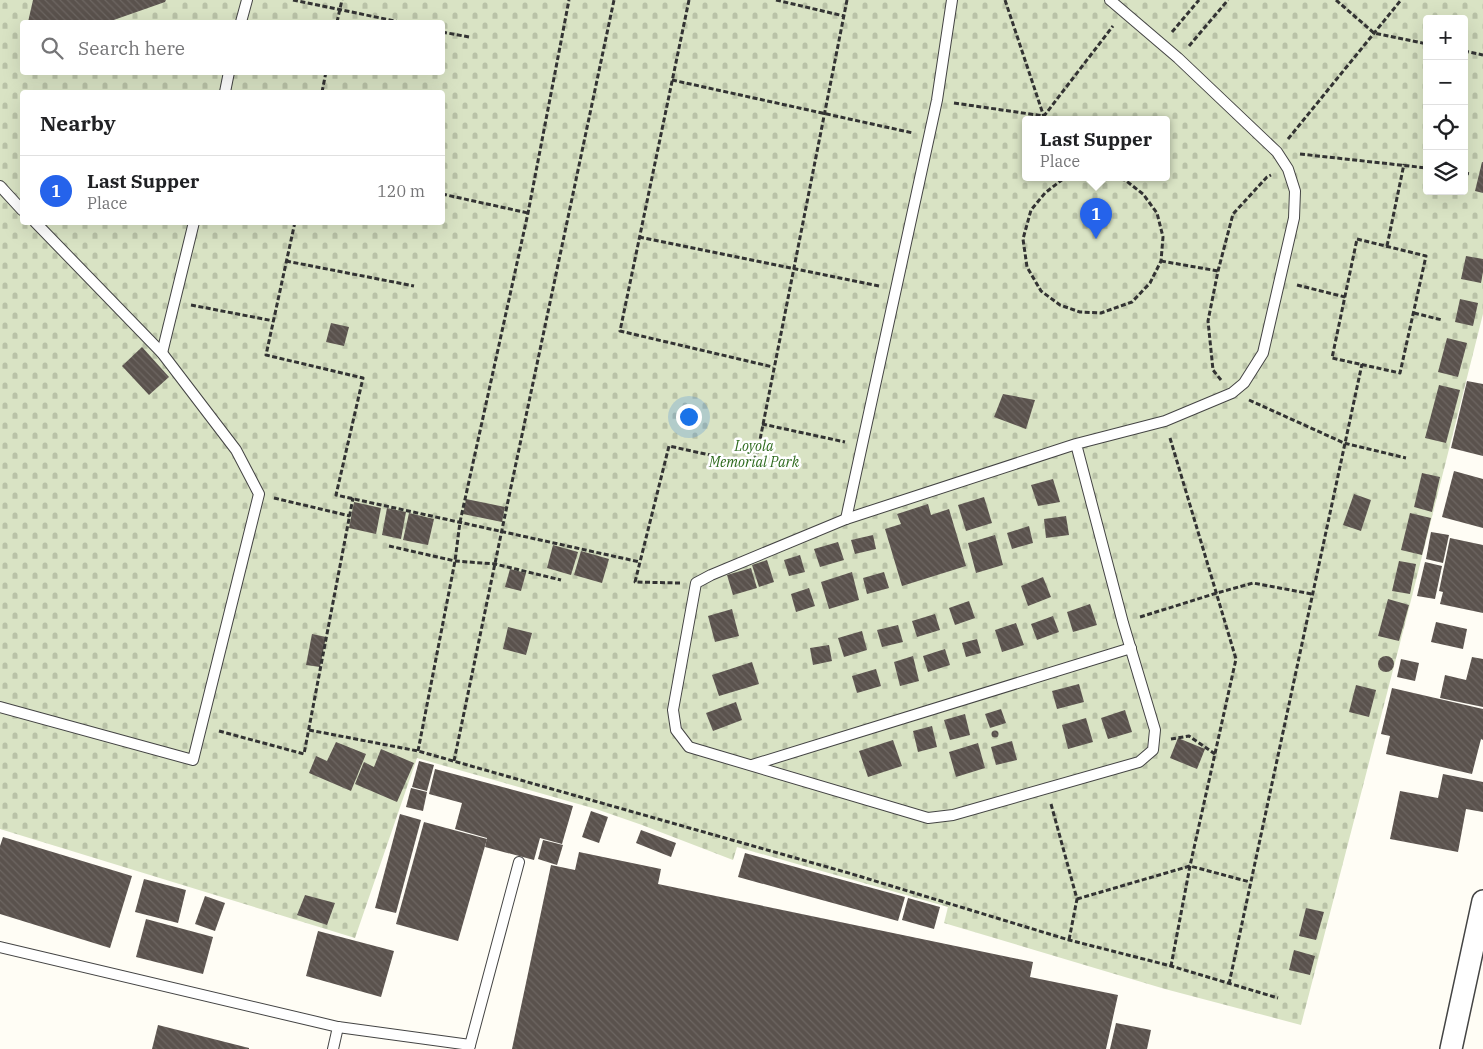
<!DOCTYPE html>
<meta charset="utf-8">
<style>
:root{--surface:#fff;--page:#f6f6f6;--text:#202124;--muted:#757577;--line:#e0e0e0;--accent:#2563eb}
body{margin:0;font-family:"IBM Plex Serif",serif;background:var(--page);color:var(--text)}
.controls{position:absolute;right:15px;top:15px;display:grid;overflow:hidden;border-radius:5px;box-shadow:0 5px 20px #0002}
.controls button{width:45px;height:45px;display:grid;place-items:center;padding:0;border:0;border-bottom:1px solid var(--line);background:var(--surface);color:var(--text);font:25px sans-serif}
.you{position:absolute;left:688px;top:416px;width:18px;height:18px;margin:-12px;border:4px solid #fff;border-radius:50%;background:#1a73e8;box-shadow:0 0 0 8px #1a73e833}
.badge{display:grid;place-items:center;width:32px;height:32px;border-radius:50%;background:var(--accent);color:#fff;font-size:16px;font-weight:700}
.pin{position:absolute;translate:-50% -41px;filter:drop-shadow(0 1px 2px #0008)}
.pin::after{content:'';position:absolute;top:26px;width:18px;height:15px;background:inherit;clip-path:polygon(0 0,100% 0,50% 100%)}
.popup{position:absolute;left:1022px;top:116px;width:148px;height:65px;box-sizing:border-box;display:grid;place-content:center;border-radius:5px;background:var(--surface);filter:drop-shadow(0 1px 4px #0005);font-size:16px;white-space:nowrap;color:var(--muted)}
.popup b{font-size:19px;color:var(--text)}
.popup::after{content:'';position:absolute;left:50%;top:100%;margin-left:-10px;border:10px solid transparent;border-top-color:var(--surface)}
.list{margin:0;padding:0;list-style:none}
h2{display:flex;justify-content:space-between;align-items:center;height:65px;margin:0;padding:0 20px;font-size:21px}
h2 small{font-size:16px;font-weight:400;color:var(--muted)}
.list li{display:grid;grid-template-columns:32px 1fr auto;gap:15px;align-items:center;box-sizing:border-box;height:70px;padding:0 20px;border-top:1px solid var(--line)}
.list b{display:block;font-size:19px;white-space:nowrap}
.list p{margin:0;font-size:16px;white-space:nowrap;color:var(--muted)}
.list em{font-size:16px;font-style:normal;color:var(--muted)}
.icon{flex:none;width:28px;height:28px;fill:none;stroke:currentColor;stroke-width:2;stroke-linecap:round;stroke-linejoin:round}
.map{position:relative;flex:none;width:1483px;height:1049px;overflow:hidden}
.search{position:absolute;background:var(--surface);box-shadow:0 5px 20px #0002;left:20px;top:20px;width:425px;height:55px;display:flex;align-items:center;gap:12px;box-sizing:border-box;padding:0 18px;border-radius:5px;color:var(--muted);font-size:19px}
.panel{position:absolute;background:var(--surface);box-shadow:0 5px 20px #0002;left:20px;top:90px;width:425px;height:135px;border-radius:5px}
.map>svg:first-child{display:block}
.cemetery{fill:url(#cemetery-stones);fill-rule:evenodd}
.building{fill:url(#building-back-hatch)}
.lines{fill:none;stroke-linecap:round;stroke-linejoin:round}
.service-casing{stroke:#444;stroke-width:12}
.minor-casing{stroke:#444;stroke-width:24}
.path{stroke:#333;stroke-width:3;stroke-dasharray:5 2.5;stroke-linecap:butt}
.service{stroke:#fff;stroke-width:10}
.minor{stroke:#fff;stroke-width:21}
.labels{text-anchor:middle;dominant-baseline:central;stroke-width:5;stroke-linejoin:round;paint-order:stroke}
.park-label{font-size:14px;font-style:italic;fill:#2f6b1f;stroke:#fff}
</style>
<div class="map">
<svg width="1483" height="1049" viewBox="0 0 1483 1049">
<defs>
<pattern id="cemetery-stones" width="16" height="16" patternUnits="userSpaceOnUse" patternTransform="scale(1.25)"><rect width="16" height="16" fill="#d9e3c4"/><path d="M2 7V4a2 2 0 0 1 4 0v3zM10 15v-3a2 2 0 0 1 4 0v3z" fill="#b9c2a7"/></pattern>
<pattern id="building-back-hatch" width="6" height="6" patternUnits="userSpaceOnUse" patternTransform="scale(1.25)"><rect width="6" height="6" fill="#5a524d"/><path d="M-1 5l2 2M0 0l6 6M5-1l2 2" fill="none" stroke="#6d6662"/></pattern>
</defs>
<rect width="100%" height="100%" fill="#fffdf5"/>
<path class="cemetery" d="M0 0H1483V314L1407 616 1301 1025 1165 989 944 923 948 907 737 847 733 860 642 825 596 809 417 758 355 938 0 829ZM1427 19H1464V191H1427ZM22 22H442V72H22ZM22 92H442V222H22ZM1026 120H1166V178H1026Z"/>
<g class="building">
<path d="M33 0H166L165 2 108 22H28Z"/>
<path d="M1482 162H1483V193L1475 191Z"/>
<path d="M1466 256 1483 259V272L1481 283 1461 279Z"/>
<path d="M1460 299 1478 303 1473 326 1455 322Z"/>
<path d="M331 323 349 327 344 346 326 342Z"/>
<path d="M1447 338 1467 343 1458 377 1438 372Z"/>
<path d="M142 347 169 377 149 395 122 366Z"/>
<path d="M1467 381 1483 384V456L1451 448Z"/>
<path d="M1439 385 1460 390 1446 443 1425 438Z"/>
<path d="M1003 394 1035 400 1026 429 994 417Z"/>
<path d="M1454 471 1483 479V528L1442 517Z"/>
<path d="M1422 473 1440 477 1432 512 1414 507Z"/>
<path d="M1053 479 1060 502 1038 506 1031 485Z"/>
<path d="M1354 494 1371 500 1361 531 1343 525Z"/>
<path d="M984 497 992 523 966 531 958 505Z"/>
<path d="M466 499 505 507 502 522 463 514Z"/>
<path d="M354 502 381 508 376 534 349 528Z"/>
<path d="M928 504 931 515 949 509 966 566 902 586 885 529 901 524 897 514Z"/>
<path d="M387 508 406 512 401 539 382 535Z"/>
<path d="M409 513 434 519 428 545 403 540Z"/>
<path d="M1410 513 1431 518 1422 555 1401 550Z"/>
<path d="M1066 516 1069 535 1046 538 1044 519Z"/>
<path d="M1029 526 1033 543 1012 549 1007 533Z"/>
<path d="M1431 532 1449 535 1443 563 1426 559Z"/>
<path d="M873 535 876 549 855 554 851 540Z"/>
<path d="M995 535 1003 565 976 573 968 543Z"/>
<path d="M1450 538 1483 545V613L1440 604 1443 592 1439 591Z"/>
<path d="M838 542 844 560 820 567 814 549Z"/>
<path d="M553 545 578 552 571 575 547 568Z"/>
<path d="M581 551 609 559 602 583 574 575Z"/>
<path d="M800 555 805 572 789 576 784 560Z"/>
<path d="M767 560 774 582 759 587 752 565Z"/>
<path d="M1399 561 1416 564 1410 594 1392 591Z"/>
<path d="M1425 562 1442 566 1435 599 1417 596Z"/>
<path d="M751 568 757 588 733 595 727 575Z"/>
<path d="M510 569 526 573 521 591 505 587Z"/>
<path d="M852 572 859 600 829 609 821 582Z"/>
<path d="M884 572 889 588 867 594 863 578Z"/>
<path d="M1043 577 1051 597 1028 606 1021 586Z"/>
<path d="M809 588 815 606 796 612 791 594Z"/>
<path d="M1388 599 1409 605 1399 641 1378 636Z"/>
<path d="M969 601 975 618 955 625 949 608Z"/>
<path d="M1090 604 1097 625 1073 632 1067 612Z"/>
<path d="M732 609 739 636 715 642 708 616Z"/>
<path d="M935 614 940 630 917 637 912 621Z"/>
<path d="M1053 616 1059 632 1037 640 1031 624Z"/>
<path d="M1436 622 1467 629 1463 649 1431 642Z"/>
<path d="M1016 623 1024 645 1002 652 995 630Z"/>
<path d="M898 625 903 642 882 647 877 630Z"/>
<path d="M508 627 532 633 526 655 503 649Z"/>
<path d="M862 631 867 650 844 657 838 638Z"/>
<path d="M312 634 326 637 320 667 306 665Z"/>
<path d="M977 639 981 653 966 657 962 643Z"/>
<path d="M829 645 832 661 813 665 810 648Z"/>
<path d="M945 649 950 665 928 672 923 656Z"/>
<circle cx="1386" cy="664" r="8"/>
<path d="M913 656 919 681 900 686 894 662Z"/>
<path d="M1472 657 1483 659V707L1440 698 1445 675 1466 680Z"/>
<path d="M1401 659 1419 663 1415 681 1397 677Z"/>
<path d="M752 662 759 684 719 696 712 675Z"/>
<path d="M876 669 881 686 857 693 852 676Z"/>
<path d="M1079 684 1084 702 1057 709 1052 691Z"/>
<path d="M1356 685 1376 690 1369 717 1349 712Z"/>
<path d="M1392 688 1483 709V740L1481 739 1472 774 1386 754 1390 736 1381 734Z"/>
<path d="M736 702 742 720 713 731 706 713Z"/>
<path d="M1001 709 1006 723 990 728 985 714Z"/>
<path d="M1125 710 1132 732 1108 739 1101 718Z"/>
<path d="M965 714 970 735 950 740 944 720Z"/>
<path d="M1086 718 1093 742 1068 749 1062 725Z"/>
<path d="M932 726 937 747 918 752 913 731Z"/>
<circle cx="995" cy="734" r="3.5"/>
<path d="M1178 738 1205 749 1197 769 1170 758Z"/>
<path d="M893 740 902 766 868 777 859 751Z"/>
<path d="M1012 741 1017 760 996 765 991 747Z"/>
<path d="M336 742 366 754 351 791 309 773 316 756 327 761Z"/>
<path d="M978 743 985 768 956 777 949 752Z"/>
<path d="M381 749 414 763 397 802 355 784 364 762 374 767Z"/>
<path d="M419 761 434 765 427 791 412 787Z"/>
<path d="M435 769 573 806 562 844 540 838 534 860 485 847 487 838 455 829 462 803 429 794Z"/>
<path d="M1443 774 1483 782V812L1466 809 1458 852 1390 839 1400 791 1438 798Z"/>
<path d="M411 788 427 792 423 811 406 807Z"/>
<path d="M591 811 608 817 599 843 582 837Z"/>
<path d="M400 814 421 820 396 913 375 908Z"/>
<path d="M424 822 487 839 458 941 396 924Z"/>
<path d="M641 830 676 843 671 857 636 843Z"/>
<path d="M3 837 132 876 110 948 0 914V846Z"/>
<path d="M543 840 563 845 557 865 538 859Z"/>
<path d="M579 852 661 869 658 884 1033 962 1030 977 1118 995 1106 1049H512L551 865 575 870Z"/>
<path d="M745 853 905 897 898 921 738 877Z"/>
<path d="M144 879 186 890 178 923 135 912Z"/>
<path d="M305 895 335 903 327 925 297 915Z"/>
<path d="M205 896 225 903 215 931 195 924Z"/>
<path d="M908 898 940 907 934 929 902 920Z"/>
<path d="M1306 908 1324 912 1316 940 1299 936Z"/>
<path d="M146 919 213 937 203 974 136 957Z"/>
<path d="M318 931 394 951 381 997 306 976Z"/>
<path d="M1294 950 1315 956 1310 975 1289 970Z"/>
<path d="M1116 1023 1151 1030 1147 1049H1110Z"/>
<path d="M158 1025 249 1048V1049H152Z"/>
</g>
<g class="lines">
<defs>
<g id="service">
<path d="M241 22 247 0"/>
<path d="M225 92 229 72"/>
<path d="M0 186 22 210"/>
<path d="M162 353 194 222"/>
<path d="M1076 444 1123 623 1155 730 1153 750 1139 762 953 815 928 818 689 747 676 730 673 710 696 583 711 575 846 519 1076 444 1165 421 1232 393 1244 383 1263 353 1294 218 1295 191 1288 169 1277 152 1178 58 1110 0"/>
<path d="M846 519 937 100 952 0"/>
<path d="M0 707 193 760 259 494 236 450 162 353 35 222"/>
<path d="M752 765 1131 648"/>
<path d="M0 947 338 1027 470 1045"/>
<path d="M333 1049 338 1027"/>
<path d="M469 1049 519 862"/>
</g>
<path id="minor" d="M1451 1049 1483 901"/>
</defs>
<use href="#service" class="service-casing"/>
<use href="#minor" class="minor-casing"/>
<g class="path">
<path d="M293 0 400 22"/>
<path d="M689 0 620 331 773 367"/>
<path d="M776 0 844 16"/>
<path d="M1005 0 1045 120"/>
<path d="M1336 0 1374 33 1427 44"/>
<path d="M337 22 342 0"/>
<path d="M442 32 469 37"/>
<path d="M1172 32 1199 0"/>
<path d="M1189 46 1228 0"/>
<path d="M1464 51 1483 55"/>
<path d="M672 80 913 133"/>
<path d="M322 92 326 72"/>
<path d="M954 103 1044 116 1113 26"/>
<path d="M1288 139 1401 0"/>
<path d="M1300 154 1427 168"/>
<path d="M1464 173 1471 174"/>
<path d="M1070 178 1063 179 1045 193 1031 210 1023 239 1027 267 1041 291 1060 305 1080 312 1101 313 1132 302 1150 283 1161 261 1163 237 1157 213 1143 194 1125 180 1115 178"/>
<path d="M442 194 528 213"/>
<path d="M295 222 266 355 363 378 336 495 640 562"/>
<path d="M639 237 879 286"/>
<path d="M1357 239 1426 256 1400 373 1332 358Z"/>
<path d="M1387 246 1404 164"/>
<path d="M286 261 414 286"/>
<path d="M1161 261 1218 271"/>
<path d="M1297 285 1345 297"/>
<path d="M191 305 274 321"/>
<path d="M1414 313 1442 320"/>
<path d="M1221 380 1213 370 1208 321 1218 271 1233 214 1267 177 1271 175"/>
<path d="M1249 400 1344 443 1406 458"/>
<path d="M762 424 845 442"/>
<path d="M1170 438 1236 659 1190 866 1171 966"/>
<path d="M274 498 350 516"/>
<path d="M389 546 455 561 495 564 561 580"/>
<path d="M680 583 635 582 669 446 755 465 847 0"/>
<path d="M1140 617 1217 593 1253 583 1312 594"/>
<path d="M309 730 418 751 852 874 1069 940 1171 966 1278 998"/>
<path d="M219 731 304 754 353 498"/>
<path d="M1171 739 1189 736 1215 754"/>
<path d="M418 751 455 561 460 522 528 213 569 0"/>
<path d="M454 761 504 520 614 0"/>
<path d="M1051 804 1077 899 1069 940"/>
<path d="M1077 899 1190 866 1250 882"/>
<path d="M1229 984 1362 364"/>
</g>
<use href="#service" class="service"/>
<use href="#minor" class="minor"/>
</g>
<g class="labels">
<g class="park-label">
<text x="754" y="446">Loyola<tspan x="754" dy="16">Memorial Park</tspan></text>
</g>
</g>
</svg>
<div class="controls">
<button>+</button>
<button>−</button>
<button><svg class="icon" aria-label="locate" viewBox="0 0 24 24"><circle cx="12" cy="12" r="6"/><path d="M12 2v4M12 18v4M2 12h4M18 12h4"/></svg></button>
<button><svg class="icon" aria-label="layers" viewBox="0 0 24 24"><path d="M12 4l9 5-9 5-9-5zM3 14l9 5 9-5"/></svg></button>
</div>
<div class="you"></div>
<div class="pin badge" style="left:1096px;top:239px">1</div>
<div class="popup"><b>Last Supper</b>Place</div>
<div class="search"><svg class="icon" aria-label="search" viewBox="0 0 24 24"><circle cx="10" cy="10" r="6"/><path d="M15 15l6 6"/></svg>Search here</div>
<section class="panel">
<h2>Nearby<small></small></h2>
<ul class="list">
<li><span class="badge">1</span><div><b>Last Supper</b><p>Place</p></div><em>120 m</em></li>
</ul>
</section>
</div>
